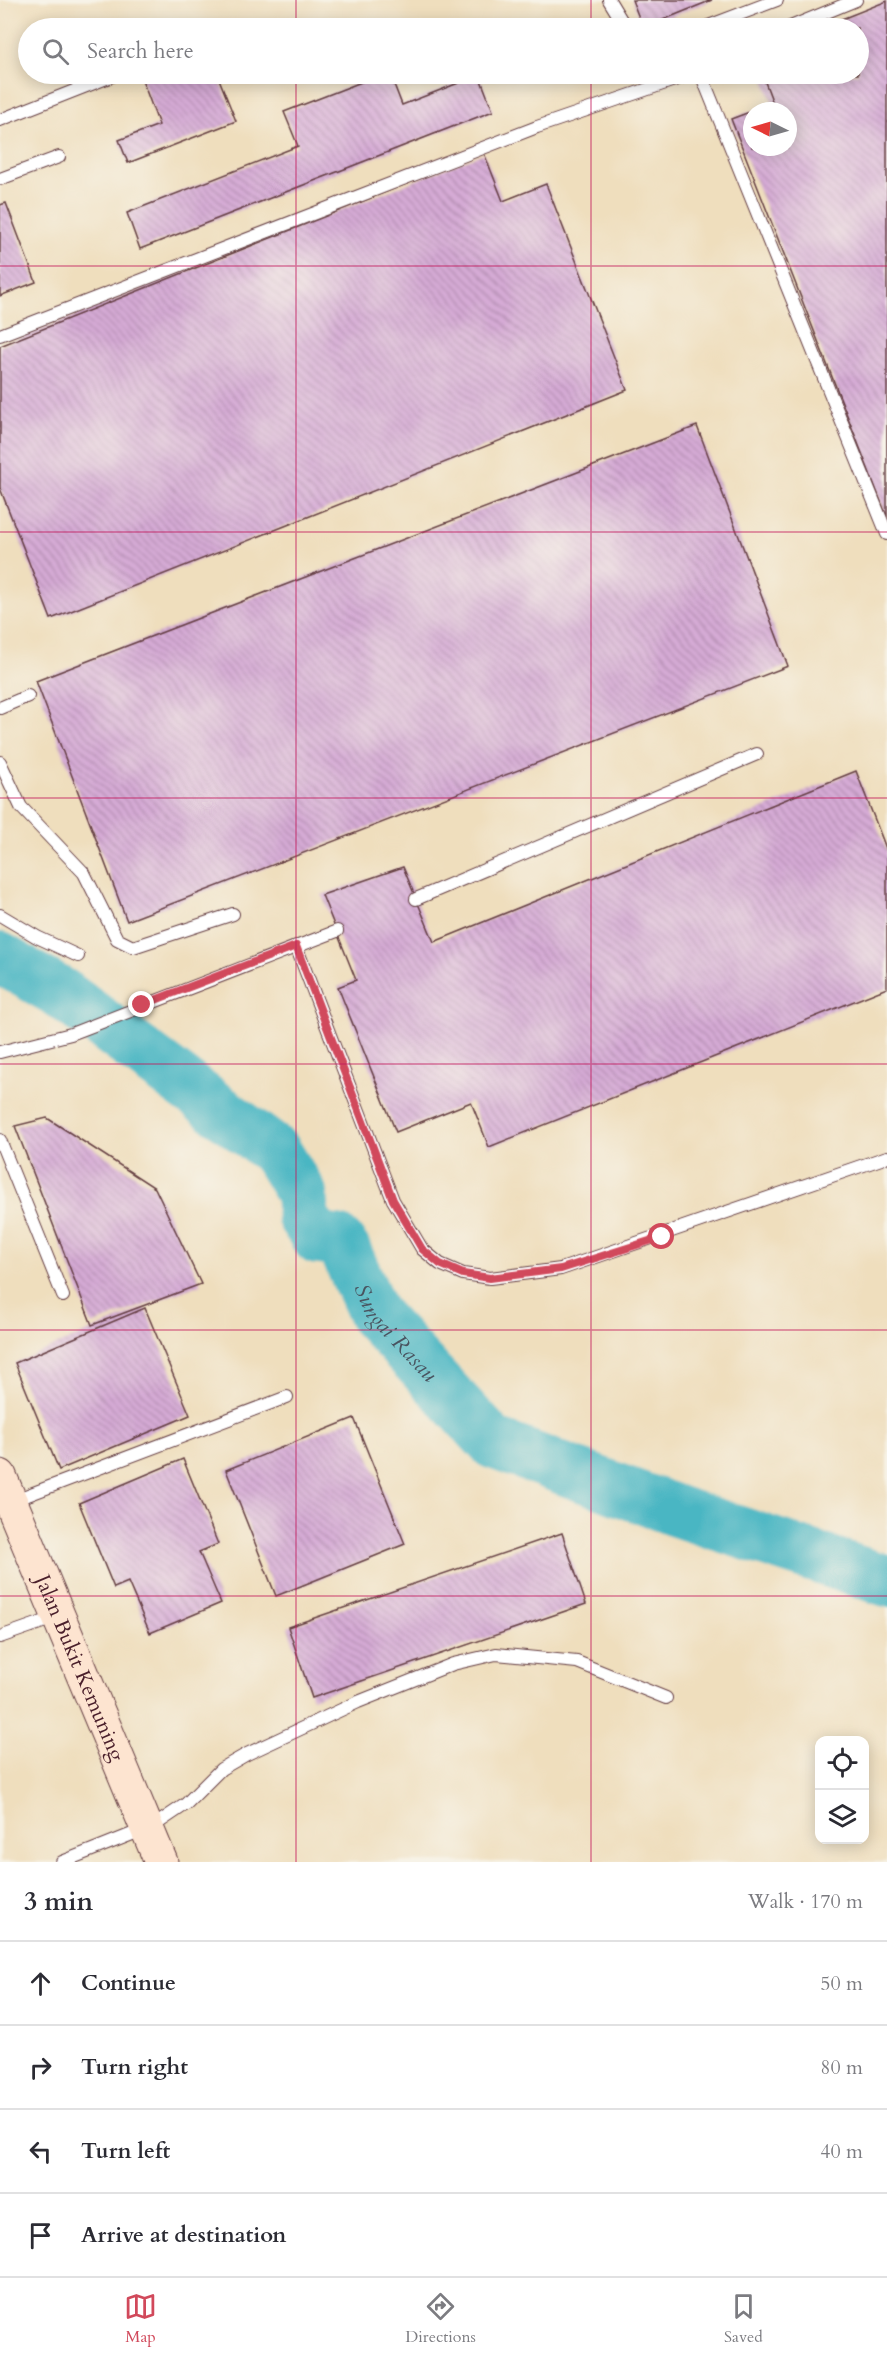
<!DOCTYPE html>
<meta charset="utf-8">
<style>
:root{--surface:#fff;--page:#f7f7f7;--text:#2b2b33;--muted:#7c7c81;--line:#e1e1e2;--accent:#d1495b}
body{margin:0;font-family:Cardo,serif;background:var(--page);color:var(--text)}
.controls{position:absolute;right:18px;bottom:18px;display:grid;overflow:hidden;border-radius:12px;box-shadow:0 3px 15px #0003}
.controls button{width:54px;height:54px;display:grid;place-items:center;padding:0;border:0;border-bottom:2px solid var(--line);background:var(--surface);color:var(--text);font:30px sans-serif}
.compass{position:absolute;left:743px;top:102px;width:54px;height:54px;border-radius:50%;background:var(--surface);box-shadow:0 3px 15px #0003;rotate:275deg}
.stop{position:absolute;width:18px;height:18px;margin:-14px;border:4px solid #d1495b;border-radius:50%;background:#fff}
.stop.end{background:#d1495b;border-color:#fff;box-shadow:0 2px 6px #0008}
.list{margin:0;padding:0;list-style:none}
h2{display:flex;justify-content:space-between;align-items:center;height:78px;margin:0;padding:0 24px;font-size:26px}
h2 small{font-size:20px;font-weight:400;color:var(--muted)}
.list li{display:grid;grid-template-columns:39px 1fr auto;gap:18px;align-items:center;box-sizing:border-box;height:84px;padding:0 24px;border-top:2px solid var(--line)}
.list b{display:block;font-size:22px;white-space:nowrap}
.list em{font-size:20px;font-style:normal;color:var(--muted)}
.icon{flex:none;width:33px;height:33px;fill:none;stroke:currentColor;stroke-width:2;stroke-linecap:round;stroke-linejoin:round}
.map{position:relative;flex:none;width:887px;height:1862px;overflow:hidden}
.search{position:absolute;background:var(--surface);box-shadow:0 3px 15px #0003;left:18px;right:18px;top:18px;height:66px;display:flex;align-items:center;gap:15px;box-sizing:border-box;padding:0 21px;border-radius:33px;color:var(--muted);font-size:22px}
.sheet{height:414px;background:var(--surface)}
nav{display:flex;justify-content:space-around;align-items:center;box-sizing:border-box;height:84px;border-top:2px solid var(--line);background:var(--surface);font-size:16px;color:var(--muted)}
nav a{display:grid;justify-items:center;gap:3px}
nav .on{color:var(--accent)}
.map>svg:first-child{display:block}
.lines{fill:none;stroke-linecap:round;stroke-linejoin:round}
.river{stroke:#48b6c3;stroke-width:52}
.building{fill:url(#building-back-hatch)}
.lane-casing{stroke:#633c41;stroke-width:14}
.secondary-casing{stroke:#633c41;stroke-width:35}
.lane{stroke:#fff;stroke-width:12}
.secondary{stroke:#fde4d0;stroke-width:33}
.route{stroke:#d1495b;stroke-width:8}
.grid{fill:none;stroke:#c2185b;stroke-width:1.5;stroke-opacity:0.55}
.labels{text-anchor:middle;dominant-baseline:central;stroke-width:6;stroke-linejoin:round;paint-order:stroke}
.street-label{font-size:21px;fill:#4a1f2b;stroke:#f7f3e8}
.water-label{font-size:22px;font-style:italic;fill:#495460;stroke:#f7f3e8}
</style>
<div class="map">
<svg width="887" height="1862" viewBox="0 0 887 1862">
<defs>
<pattern id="building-back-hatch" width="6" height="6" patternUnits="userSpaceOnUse" patternTransform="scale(1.5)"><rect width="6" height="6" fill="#d6abd6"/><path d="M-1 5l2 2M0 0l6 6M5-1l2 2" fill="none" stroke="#b08bae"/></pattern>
</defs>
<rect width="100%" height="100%" fill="#f7f3e8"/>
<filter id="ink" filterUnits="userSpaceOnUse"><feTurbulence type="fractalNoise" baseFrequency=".0167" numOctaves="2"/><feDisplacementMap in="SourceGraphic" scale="12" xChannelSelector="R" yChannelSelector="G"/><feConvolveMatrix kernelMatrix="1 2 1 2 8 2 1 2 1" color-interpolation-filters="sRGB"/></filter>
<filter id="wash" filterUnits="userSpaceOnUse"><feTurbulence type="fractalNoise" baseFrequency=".008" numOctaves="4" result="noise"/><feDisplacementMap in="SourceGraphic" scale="24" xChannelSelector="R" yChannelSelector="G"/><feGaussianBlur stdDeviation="1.35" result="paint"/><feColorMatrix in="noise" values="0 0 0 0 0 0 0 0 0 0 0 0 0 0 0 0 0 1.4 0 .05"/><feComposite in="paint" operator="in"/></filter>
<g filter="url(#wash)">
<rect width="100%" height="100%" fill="#efdebd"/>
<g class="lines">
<path class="river" id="s1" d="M0 958 61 993 276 1152 301 1193 303 1217 318 1239 338 1241 345 1250 373 1314 493 1443 679 1512 887 1581"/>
</g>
<g id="blocks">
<g class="building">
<path d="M632 0H712L643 28Z"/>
<path d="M887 1V517L731 119 752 111V147H788V111H753L773 103 762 74H858V28H819Z"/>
<path d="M140 74H217L236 121 128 163 119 140 159 125Z"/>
<path d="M382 74H390L402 105 479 75 493 111 140 249 127 213 298 146 284 112Z"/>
<path d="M484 153 503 201 546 184 627 390 51 619 0 488V346Z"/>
<path d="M6 203 36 282 0 296V205Z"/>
<path d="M697 426 788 666 127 921 36 681Z"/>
<path d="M856 771 887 851V988L489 1147 471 1102 396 1132 338 987 356 980 322 895 403 867 434 942Z"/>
<path d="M47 1118 155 1188 201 1284 92 1325 15 1126Z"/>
<path d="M145 1308 190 1415 59 1470 15 1363Z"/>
<path d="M354 1418 405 1544 276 1596 226 1470Z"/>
<path d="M183 1459 218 1544 199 1552 221 1603 150 1633 128 1582 114 1588 79 1503Z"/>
<path d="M562 1533 586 1604 312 1698 288 1627Z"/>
</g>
</g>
</g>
<g filter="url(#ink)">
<use href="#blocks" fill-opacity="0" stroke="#633c41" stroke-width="1.5"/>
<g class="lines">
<defs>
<g id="lane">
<path d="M609 0 626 28"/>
<path d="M703 28 777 0"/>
<path d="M788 28 856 0"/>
<path d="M701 74 887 534"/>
<path d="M0 120 117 74"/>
<path d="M0 179 59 157"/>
<path d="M0 335 537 127 692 74"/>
<path d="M0 708 28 696"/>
<path d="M0 762 21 807 84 873 117 939 133 947 233 914"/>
<path d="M416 899 757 754"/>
<path d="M0 915 37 937 78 956"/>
<path d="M296 946 393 1200 422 1249 440 1264 463 1274 490 1278 561 1269 887 1157"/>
<path d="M0 1052 71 1034 337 931"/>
<path d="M0 1140 63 1296"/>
<path d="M12 1501 287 1397"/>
<path d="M0 1637 57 1617"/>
<path d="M62 1862 155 1825 186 1804 221 1769 247 1754 358 1702 453 1664 496 1654 577 1662 666 1698"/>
</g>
<g id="secondary">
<path id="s2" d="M0 1476 161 1862"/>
</g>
</defs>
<use href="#lane" class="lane-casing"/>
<use href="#secondary" class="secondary-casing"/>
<use href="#lane" class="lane"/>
<use href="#secondary" class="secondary"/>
</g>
</g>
<g class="lines" filter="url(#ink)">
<path class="route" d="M142 1005 296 946 393 1200 422 1249 440 1264 463 1274 490 1278 561 1269 662 1237"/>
</g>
<path class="grid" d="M296 0V28M591 0V28M296 74V1862M591 74V1862M0 266H887M0 532H887M0 798H887M0 1064H887M0 1330H887M0 1596H887"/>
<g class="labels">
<g class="street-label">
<text stroke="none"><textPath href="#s2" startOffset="208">Jalan Bukit Kemuning</textPath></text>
</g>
<g class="water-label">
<text stroke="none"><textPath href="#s1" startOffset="566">Sungai Rasau</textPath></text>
</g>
</g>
</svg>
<div class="controls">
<button><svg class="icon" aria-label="locate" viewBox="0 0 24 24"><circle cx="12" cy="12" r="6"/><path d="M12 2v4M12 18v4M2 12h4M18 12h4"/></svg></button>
<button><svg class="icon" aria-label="layers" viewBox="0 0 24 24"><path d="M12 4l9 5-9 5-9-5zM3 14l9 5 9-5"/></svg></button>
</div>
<svg class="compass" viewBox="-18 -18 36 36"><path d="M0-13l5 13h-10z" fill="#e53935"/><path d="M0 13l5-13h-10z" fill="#7c7c81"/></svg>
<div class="stop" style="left:662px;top:1237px"></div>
<div class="stop end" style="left:142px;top:1005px"></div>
<div class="search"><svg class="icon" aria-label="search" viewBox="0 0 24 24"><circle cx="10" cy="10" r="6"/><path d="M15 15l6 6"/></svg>Search here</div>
</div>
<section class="sheet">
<h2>3 min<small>Walk · 170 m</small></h2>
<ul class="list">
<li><svg class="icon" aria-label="ahead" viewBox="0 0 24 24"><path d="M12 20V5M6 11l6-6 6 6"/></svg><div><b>Continue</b></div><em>50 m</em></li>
<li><svg class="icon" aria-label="right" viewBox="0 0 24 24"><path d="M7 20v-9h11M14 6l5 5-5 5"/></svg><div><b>Turn right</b></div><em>80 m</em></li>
<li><svg class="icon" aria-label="left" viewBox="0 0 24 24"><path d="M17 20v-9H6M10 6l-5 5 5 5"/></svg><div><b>Turn left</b></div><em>40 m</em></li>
<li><svg class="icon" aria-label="arrive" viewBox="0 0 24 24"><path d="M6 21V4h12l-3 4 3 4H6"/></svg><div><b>Arrive at destination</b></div></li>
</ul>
</section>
<nav>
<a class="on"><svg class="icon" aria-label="map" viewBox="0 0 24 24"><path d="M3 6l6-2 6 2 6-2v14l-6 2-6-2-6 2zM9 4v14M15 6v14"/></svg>Map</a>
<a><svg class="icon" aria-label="directions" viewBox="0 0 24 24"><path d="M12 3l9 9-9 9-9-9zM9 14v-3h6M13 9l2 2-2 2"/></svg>Directions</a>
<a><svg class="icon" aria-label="saved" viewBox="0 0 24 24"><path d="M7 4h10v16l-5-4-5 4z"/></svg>Saved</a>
</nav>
